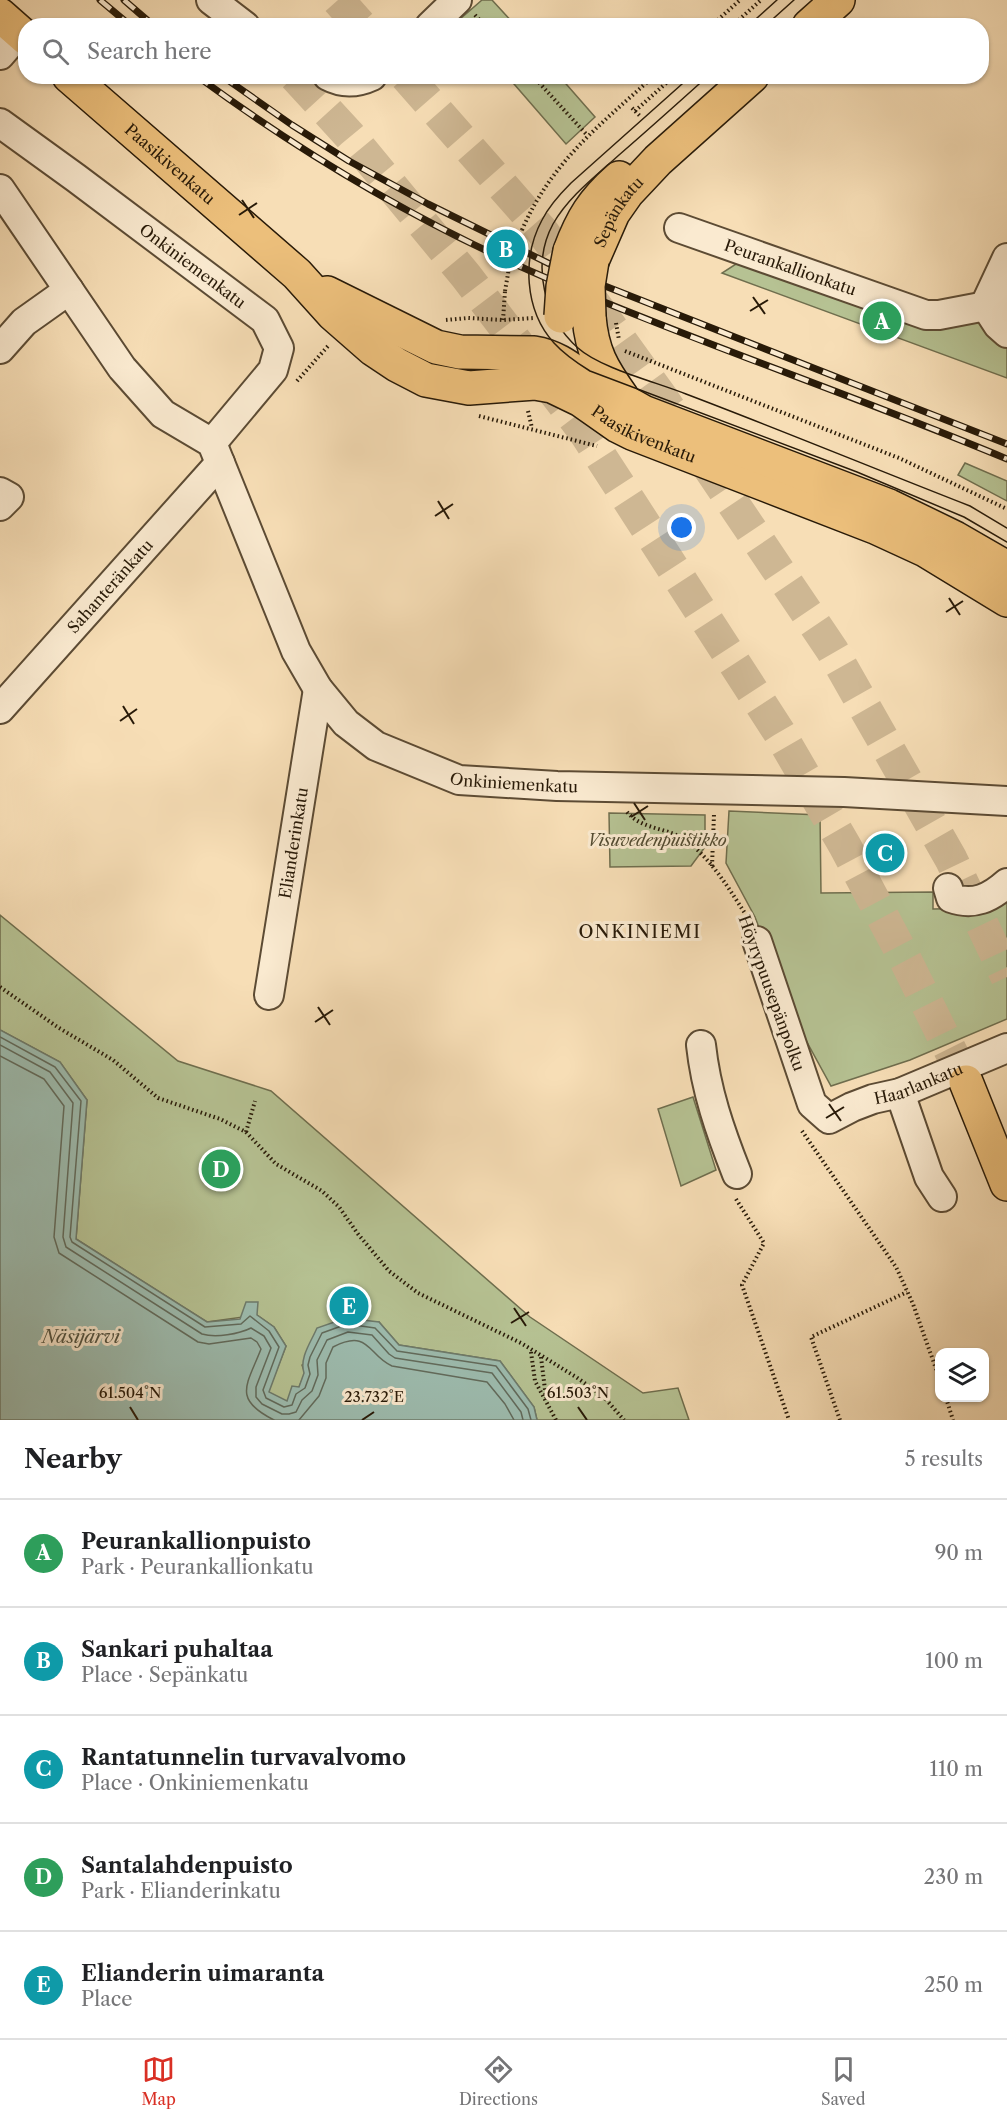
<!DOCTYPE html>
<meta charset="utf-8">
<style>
:root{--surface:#fff;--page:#f2f2f2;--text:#202124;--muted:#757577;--line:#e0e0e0;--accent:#d93025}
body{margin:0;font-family:"Libre Caslon Text",serif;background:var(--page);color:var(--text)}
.controls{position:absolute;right:18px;bottom:18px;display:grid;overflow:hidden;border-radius:12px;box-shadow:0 2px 4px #0004}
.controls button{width:54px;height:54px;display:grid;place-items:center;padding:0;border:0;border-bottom:2px solid var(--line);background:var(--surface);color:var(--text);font:30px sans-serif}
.you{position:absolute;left:682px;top:528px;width:21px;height:21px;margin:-15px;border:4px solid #fff;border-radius:50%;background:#1a73e8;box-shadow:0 0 0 9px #1a73e833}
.badge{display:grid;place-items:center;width:39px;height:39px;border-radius:50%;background:var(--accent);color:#fff;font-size:20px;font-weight:700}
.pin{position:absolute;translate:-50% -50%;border:3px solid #fff;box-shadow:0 2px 6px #0006}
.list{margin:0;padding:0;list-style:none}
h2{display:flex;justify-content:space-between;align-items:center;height:78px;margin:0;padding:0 24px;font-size:26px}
h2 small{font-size:20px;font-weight:400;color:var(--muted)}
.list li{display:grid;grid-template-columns:39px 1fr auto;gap:18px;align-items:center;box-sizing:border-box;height:108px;padding:0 24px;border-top:2px solid var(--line)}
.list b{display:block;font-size:22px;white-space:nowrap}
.list p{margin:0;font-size:20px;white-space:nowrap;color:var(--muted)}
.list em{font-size:20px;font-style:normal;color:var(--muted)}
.icon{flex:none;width:33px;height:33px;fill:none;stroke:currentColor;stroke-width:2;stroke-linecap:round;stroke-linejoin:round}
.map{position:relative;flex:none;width:1007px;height:1420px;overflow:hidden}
.search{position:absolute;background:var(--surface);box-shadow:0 2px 4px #0004;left:18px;right:18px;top:18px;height:66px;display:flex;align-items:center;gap:15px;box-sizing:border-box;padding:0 21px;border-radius:24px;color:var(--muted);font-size:22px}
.sheet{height:618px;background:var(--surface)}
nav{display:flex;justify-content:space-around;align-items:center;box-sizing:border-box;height:84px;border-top:2px solid var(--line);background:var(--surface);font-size:16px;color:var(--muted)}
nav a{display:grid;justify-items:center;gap:3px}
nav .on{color:var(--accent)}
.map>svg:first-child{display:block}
.green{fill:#b6c293;stroke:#6f6e4e;stroke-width:1.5}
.water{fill:#9dbcaf;stroke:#6e7b6c;stroke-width:1.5}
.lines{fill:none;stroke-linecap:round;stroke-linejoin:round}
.shore{stroke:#626b5c;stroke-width:1.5}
.highway-tunnel{stroke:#ceb793;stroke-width:33;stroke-dasharray:33 16;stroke-linecap:butt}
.minor-casing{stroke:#5c4b34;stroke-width:32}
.major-casing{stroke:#281a08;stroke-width:36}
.highway-casing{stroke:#281a08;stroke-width:36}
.path{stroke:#281a08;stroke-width:4;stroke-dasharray:1.5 3;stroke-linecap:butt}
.minor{stroke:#faead0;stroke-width:28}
.major{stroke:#ecbf7b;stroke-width:33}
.highway{stroke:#ecbf7b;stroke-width:33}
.tram{stroke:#281a08;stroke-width:1.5}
.rail-casing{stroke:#281a08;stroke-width:7}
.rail{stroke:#faead0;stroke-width:4.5;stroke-dasharray:14;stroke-linecap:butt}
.major-bridge-casing{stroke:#281a08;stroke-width:36;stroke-linecap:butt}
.path-bridge{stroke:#281a08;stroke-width:4;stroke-dasharray:1.5 3;stroke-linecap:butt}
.major-bridge{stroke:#ecbf7b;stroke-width:33}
.ticks{fill:none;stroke:#281a08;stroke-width:2}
.labels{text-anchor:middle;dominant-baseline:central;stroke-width:6;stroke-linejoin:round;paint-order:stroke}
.street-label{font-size:16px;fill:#281a08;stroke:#faead0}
.park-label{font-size:16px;font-style:italic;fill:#534c32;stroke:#faead0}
.neighbourhood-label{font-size:18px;letter-spacing:1.5px;fill:#281a08;stroke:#faead0}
.water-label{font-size:18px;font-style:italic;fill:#515342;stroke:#faead0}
.ticks-label{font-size:15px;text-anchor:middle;fill:#281a08;stroke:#faead0;stroke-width:6;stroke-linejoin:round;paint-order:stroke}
</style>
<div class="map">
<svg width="1007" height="1420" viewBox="0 0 1007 1420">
<rect width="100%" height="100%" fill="#f7deb6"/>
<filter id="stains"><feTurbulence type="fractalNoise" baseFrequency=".00333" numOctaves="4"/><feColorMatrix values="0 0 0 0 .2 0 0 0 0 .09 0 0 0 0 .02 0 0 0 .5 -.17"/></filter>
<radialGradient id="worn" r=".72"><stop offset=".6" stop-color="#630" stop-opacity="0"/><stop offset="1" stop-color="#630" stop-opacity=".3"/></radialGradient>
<g class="green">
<path d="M482 0H492L515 25H464L459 20Z"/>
<path d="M508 77H560L595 117 566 144Z"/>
<path d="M741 263 926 326 1007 316V378L722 273 736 264Z"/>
<path d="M965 463 1007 481V501L958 475Z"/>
<path d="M729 811 820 815 821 893 933 892V909L986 908 1007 891V1019L910 1060 831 1086 791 1013 755 917 726 863Z"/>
<path d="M609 813 705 815V847L691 866 610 867Z"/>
<path d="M0 915 178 1061 271 1091 530 1317 643 1393 678 1388 689 1420H537L534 1407 500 1361 399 1345 379 1322 302 1365 305 1373 299 1387 287 1402 268 1392 286 1346 274 1327 257 1315 207 1322 76 1239 87 1100 60 1062 0 1030Z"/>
<path d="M693 1097 716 1170 681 1186 658 1109Z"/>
</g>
<path class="water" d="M0 1030 60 1062 87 1100 76 1239 207 1322 240 1319 246 1302H258L257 1315 274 1327 286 1346 269 1392 287 1401 292 1386 299 1387 304 1373C299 1358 311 1342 317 1328L346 1318 379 1322 399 1345 500 1361 534 1407 537 1420H0Z"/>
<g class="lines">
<g class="shore">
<path d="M0 1037 55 1067 81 1101 70 1237 72 1242 205 1327 241 1324 250 1316 269 1331 279 1347 263 1390 266 1398 284 1407 292 1405 296 1394 305 1388 310 1374 308 1365 310 1357 322 1333 347 1324 375 1328 397 1351 496 1366 528 1409 531 1420"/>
<path d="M0 1045 50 1072 73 1103 63 1237 66 1247 202 1334C216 1338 239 1334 251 1328L264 1336 271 1348 256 1387V1397L262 1404 282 1414H289L296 1412 302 1400 312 1391 318 1375 317 1360 327 1340 348 1332 372 1335 389 1354 395 1358 492 1373 521 1412 523 1420"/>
<path d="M0 1056 44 1079 64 1106 54 1237 59 1253 198 1342 209 1344 251 1338 257 1342 261 1349C247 1385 232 1399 274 1420"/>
<path d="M299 1420 319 1396 326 1378V1363L333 1347C370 1328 368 1356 392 1366L487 1382 505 1404 514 1420"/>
</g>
<g class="highway-tunnel">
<path d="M338 0 361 26"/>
<path d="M295 76 350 136 466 276 584 431 779 732 845 846 906 961 966 1082"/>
<path d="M406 76 542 231 662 398 832 650 951 859 1007 977"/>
</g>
<defs>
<g id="minor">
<path d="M211 0 245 26"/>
<path d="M430 26 457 0"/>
<path d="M0 55 19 33"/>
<path d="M328 76C343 84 357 83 372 76"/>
<path id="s1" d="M0 123 76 178 265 320 279 348 273 370 212 443"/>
<path id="s2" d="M0 189 122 368 163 414 212 443 296 651 318 689 346 723 376 746 459 780 557 786 844 792 1007 801"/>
<path id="s3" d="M679 228 926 315H939L1007 302"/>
<path d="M985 305 1007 258"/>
<path d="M985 305 998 325 1007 333"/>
<path d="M0 349 24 322 69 290"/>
<path d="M0 492 9 497 0 506"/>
<path id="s4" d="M0 709 220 463"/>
<path d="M948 888 951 898C974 906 990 898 1007 883"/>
<path id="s5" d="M757 941 812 1104 829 1119 852 1107 873 1099 900 1093 1007 1048"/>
<path id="s6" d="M269 995 318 689"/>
<path d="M701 1045C706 1091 720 1131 737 1174"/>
<path d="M900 1093 929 1177 942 1197"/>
</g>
<g id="major">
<path d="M0 15 26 38"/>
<path d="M809 26 838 0"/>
<path id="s7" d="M69 76 297 274 333 314 373 349 397 365 426 380 469 388 535 383 552 386 581 400 618 426 632 433 875 527 925 550 1007 600"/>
<path d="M570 251C582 219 593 201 619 178"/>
<path id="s8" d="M592 261 613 213 627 193 658 160 752 76"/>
<path d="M327 293 436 347 460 352 534 353C560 357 576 374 597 387 612 396 628 403 643 412L889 506 955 538 1007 568"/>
<path d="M589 317C592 352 602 369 622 397"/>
</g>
<path id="highway" d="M966 1082 1007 1184"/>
</defs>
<use href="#minor" class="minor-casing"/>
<use href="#major" class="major-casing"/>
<use href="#highway" class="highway-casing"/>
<g class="path">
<path d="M475 15 485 26"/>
<path d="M711 26 740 0"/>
<path d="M732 26 761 0"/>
<path d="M533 76 587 135"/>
<path d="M632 108 640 116"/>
<path d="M635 111 674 76"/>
<path d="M522 230C552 161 600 125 654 76"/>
<path d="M446 320 468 318 503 320 534 318"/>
<path d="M503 320 505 291"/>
<path d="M625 351 899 458 1007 509"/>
<path d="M297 381 328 346"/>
<path d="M528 411 532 428"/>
<path d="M479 416 597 446"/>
<path d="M627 812C643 831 670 827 688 842 713 861 731 892 748 918"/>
<path d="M712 866 714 814"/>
<path d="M0 987 59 1028 113 1060 158 1098 220 1119 246 1132 276 1164 322 1191 339 1207 358 1234 389 1271 418 1293 521 1343 576 1377 603 1396 624 1420"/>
<path d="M802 1131 896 1267 913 1304 940 1380"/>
<path d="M246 1132 255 1101"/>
<path d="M736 1199 764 1243 742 1285 789 1420"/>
<path d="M531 1352 535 1381 556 1420"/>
<path d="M541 1357 546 1398"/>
<path d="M946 1398 953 1420"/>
<path d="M840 1420 811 1337 907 1292"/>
</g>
<use href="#minor" class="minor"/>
<use href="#major" class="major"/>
<use href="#highway" class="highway"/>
<g class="tram">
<path d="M748 26 777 0"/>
<path d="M765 26 794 0"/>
<path d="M691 76 571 183C560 194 549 206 542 220 522 257 524 310 554 343 564 354 577 363 590 371L857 472 964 517 1007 542"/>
<path d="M708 76C678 103 649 129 619 155 596 176 569 196 553 224 531 265 544 318 578 348 600 368 656 382 686 394 781 430 875 469 970 506L1007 528"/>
</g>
<defs>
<g id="rail">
<path d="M100 0 131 26"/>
<path d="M124 0 154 26"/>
<path d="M197 76C307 157 425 226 551 280 701 344 856 396 1007 459"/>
<path d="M222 76 292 125 349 161 428 204 554 266 1007 444"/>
</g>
</defs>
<use href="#rail" class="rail-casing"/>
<use href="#rail" class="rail"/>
<defs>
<g id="major-bridge">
<path d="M561 316 563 287 570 251"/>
<path d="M589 317 588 286 592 261"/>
</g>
</defs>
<use href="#major-bridge" class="major-bridge-casing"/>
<g class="path-bridge">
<path d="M505 291 509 268 522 230"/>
<path d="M616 323 619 340"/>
</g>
<use href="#major-bridge" class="major-bridge"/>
</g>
<path class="ticks" d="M242 200 254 218M239 215 257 203M753 297 765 314M750 311 768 300M438 501 449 519M435 516 453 504M949 598 960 615M946 612 963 601M123 706 134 724M120 721 137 709M634 803 645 820M631 817 648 806M318 1007 330 1025M315 1022 333 1010M829 1104 841 1121M826 1118 844 1107M514 1308 526 1326M511 1323 529 1312M130 1407 138 1420M578 1407 587 1420M362 1420 374 1412"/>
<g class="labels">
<g class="street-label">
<text stroke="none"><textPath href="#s7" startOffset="134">Paasikivenkatu</textPath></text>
<text stroke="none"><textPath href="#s8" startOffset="56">Sepänkatu</textPath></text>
<text stroke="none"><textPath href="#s1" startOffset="240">Onkiniemenkatu</textPath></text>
<text stroke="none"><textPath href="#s3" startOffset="118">Peurankallionkatu</textPath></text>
<text stroke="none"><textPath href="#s7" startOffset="702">Paasikivenkatu</textPath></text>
<text stroke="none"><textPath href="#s4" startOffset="165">Sahanteränkatu</textPath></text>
<text stroke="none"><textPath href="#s2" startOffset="830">Onkiniemenkatu</textPath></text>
<text stroke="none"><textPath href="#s6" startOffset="154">Elianderinkatu</textPath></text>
<text transform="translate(772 993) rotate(70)">Höyrypuusepänpolku</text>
<text stroke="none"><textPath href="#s5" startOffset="291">Haarlankatu</textPath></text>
</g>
<g class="park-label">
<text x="657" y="840">Visuvedenpuistikko</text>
</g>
<g class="neighbourhood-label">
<text x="640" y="932">ONKINIEMI</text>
</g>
<g class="water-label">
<text x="81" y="1337">Näsijärvi</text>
</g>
</g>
<g class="ticks-label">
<text x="130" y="1398">61.504°N</text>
<text x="578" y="1398">61.503°N</text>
<text x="374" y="1402">23.732°E</text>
</g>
<rect width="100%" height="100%" filter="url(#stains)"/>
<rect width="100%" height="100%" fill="url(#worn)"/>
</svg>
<div class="controls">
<button><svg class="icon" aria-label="layers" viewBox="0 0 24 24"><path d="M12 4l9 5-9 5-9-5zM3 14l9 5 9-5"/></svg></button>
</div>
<div class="you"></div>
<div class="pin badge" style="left:882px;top:321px;background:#2e9e5b">A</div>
<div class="pin badge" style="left:506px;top:249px;background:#0f9aa8">B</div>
<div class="pin badge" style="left:885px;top:853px;background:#0f9aa8">C</div>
<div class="pin badge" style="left:221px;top:1169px;background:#2e9e5b">D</div>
<div class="pin badge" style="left:349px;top:1306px;background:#0f9aa8">E</div>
<div class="search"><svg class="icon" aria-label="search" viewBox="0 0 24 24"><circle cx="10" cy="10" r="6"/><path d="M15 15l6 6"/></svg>Search here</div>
</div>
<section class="sheet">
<h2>Nearby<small>5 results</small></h2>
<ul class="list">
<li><span class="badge" style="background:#2e9e5b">A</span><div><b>Peurankallionpuisto</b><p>Park · Peurankallionkatu</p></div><em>90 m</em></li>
<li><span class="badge" style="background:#0f9aa8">B</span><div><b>Sankari puhaltaa</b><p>Place · Sepänkatu</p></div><em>100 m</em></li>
<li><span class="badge" style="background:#0f9aa8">C</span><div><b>Rantatunnelin turvavalvomo</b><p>Place · Onkiniemenkatu</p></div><em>110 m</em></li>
<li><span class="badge" style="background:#2e9e5b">D</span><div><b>Santalahdenpuisto</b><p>Park · Elianderinkatu</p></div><em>230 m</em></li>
<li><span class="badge" style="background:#0f9aa8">E</span><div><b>Elianderin uimaranta</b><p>Place</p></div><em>250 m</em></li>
</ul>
</section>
<nav>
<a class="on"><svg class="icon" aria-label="map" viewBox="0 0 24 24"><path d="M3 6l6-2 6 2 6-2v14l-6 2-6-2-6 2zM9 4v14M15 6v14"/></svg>Map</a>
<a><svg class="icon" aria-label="directions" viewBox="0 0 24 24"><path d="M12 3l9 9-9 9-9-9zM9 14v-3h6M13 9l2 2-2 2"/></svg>Directions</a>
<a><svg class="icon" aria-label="saved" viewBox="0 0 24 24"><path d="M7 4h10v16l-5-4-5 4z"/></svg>Saved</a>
</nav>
